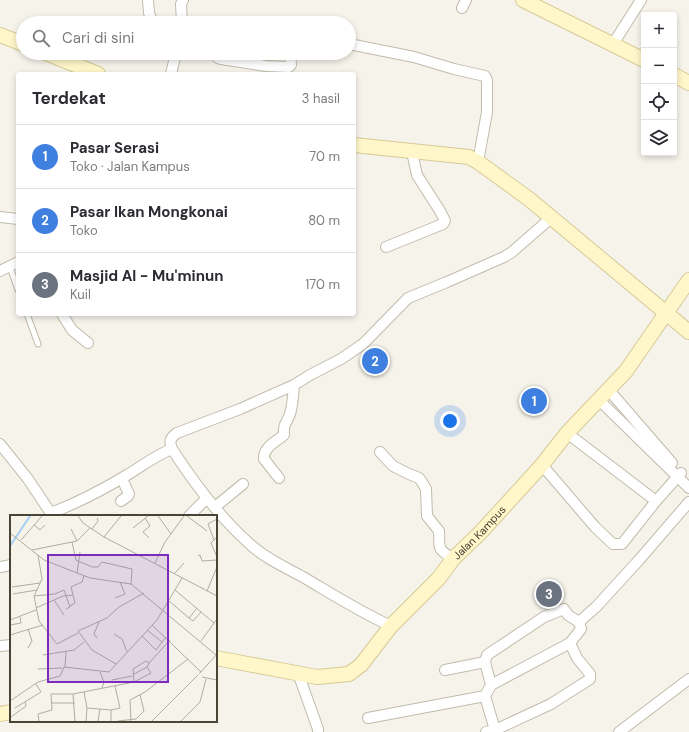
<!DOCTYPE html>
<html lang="id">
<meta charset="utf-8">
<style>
:root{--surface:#fff;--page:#f7f7f7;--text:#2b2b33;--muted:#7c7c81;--line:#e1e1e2;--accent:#1a73e8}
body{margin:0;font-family:"DM Sans",sans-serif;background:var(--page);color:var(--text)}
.controls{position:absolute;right:12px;top:12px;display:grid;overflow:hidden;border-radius:4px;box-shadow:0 2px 6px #0003}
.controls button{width:36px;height:36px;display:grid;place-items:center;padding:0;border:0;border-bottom:1px solid var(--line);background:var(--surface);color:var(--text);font:20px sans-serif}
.you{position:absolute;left:450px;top:421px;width:14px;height:14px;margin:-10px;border:3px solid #fff;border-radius:50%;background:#1a73e8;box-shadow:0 0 0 6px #1a73e833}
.badge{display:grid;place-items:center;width:26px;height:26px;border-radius:50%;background:var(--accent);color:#fff;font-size:13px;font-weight:700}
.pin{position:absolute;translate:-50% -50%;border:2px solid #fff;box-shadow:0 1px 4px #0006}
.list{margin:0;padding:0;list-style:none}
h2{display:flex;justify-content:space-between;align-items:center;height:52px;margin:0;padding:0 16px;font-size:17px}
h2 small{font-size:13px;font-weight:400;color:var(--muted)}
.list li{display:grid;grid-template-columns:26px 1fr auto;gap:12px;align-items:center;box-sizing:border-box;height:64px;padding:0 16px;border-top:1px solid var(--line)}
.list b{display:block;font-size:15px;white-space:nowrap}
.list p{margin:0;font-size:13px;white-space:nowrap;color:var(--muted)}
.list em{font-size:13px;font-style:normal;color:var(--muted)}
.icon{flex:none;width:22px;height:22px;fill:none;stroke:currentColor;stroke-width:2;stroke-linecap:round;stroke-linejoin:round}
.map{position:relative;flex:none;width:689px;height:732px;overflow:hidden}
.search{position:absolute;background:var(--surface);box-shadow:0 2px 6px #0003;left:16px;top:16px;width:340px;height:44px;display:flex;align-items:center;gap:10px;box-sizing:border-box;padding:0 14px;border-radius:22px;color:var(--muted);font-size:15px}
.panel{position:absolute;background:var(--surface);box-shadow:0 2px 6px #0003;left:16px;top:72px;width:340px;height:244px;border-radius:4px}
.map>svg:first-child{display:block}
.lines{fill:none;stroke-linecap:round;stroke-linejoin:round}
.lane-casing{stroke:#c1bbac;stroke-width:7}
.street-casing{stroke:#c1bbac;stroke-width:12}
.secondary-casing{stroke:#d7ca98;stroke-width:16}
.lane{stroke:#fff;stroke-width:5}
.street{stroke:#fff;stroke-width:10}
.secondary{stroke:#fff6ca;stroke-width:14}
.labels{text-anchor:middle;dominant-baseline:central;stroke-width:4;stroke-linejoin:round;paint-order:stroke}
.street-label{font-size:11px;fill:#4a4437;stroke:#fff}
.inset-river{fill:none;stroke:#a5cef3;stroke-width:2}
.inset-road{fill:none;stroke:#b1ada2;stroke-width:1}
.view{fill:#7b2cbf;fill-opacity:0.15;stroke:#7b2cbf;stroke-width:2}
.inset-edge{fill:none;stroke:#4a4437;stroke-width:2}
</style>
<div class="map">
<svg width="689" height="732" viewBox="0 0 689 732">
<rect width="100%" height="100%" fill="#f5f3ea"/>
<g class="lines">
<defs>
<g id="lane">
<path d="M10 267 18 290"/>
<path d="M27 314 38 344"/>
</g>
<g id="street">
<path d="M148 0 149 13 153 23"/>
<path d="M462 8 466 0"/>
<path d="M182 23 181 4 183 0"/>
<path d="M349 44 414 57 454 69 485 76 487 80V112L478 162"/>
<path d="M613 44 641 0"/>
<path d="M218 53V58L221 59 266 66 289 67 291 65 290 53"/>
<path d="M171 74 176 53"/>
<path d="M0 217 18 219"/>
<path d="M386 247 443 224 445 221 440 211 417 175 412 152"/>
<path d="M0 271 18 262"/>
<path d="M62 314 72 330 88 343"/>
<path d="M608 389 672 463"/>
<path d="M599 400 689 488"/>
<path d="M567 433 656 501"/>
<path d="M0 444 28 479 50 512 56 511C81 501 104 489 127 475 142 466 156 455 172 449"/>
<path d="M380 452 393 466 409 474 419 478 422 482 426 489 427 516 439 531C440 550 436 547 453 559"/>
<path d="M542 465 595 527 613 544H622L656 501 681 473"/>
<path d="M279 478 264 459C263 447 277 441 284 435 283 423 287 423 290 414 293 404 293 394 294 385"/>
<path d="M121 501 128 496 129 494 122 479"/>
<path d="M215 507 243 484"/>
<path d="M189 516 207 498"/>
<path d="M0 567 11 565"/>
<path d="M391 626C360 612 332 594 303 577 285 567 266 559 251 545 220 518 194 483 172 449 169 441 170 438 177 433L240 409 294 385 310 375 341 359 363 344 408 298 447 282 504 257 512 252 551 218"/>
<path d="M0 646 11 645"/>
<path d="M445 670 485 662"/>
<path d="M298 673 318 729V732"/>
<path d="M491 685 570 643"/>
<path d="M368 718 485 696"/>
<path d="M495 730 551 704 590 679V674L577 658 570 643 581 629 579 622"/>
<path d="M486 732 495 730 485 696 491 685 485 662 487 655 544 617 564 609 568 615 579 622 596 607 639 560 689 502"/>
<path d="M619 732 689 679"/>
</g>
<g id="secondary">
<path d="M523 0 644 60"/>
<path d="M0 35 23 44"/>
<path d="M46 53 98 74"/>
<path d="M674 75 689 83"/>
<path d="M354 145 469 157 478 162 529 199 689 332"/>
<path id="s1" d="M216 658 317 677 349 674 361 665 391 626 439 578 453 559 480 533 542 465 567 433 626 371 689 280"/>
<path d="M0 714 11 712"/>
</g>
</defs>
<use href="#lane" class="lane-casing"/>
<use href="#street" class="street-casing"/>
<use href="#secondary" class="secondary-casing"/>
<use href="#lane" class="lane"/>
<use href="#street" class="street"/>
<use href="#secondary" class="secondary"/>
</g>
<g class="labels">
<g class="street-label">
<text stroke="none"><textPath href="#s1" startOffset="328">Jalan Kampus</textPath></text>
</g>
</g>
<g transform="translate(10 515)">
<rect width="207" height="207" fill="#f5f3ea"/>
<path class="inset-river" d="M0 31 20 1"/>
<path class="inset-road" d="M68 1 73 8 94 22 207 81M148 1 161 19M177 1 197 16M135 3 140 11 133 17 139 23M24 10 30 15 35 10M123 13 138 1M61 14 67 26M82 14 88 6 87 3M0 18 34 45 80 63 121 69 206 140M94 22 111 1M207 22 201 28 207 42M11 25 32 1M204 25 198 9 207 4M62 27 66 45 82 52H88L92 47 122 54 121 69M22 35 67 26 80 13M28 40 32 64 24 81 29 106 47 129 68 118M188 41 190 40 192 46 207 45M145 48 155 27 174 1M67 58 70 37M165 58 174 48M2 72 30 68M165 75 204 108M197 76 207 52M3 79 27 75M24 81 45 79 54 75 60 92 56 94M105 83 115 79 110 67M44 85 54 100M159 86 179 103 187 93M60 91 65 88 61 72 72 67 74 61M26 93 53 81 63 80M179 103 183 106 191 97M0 105 26 95M0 110 11 108 10 102M142 110 191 157M137 115 152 127M104 119 112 124 117 137M0 120 33 110M132 121 146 135 156 122M87 123 84 119 89 107M191 126 207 104M18 133 22 126 18 114M33 140 64 135 74 127M106 149 82 135 68 116 97 103 109 92 134 78M55 152 56 137M28 154 52 153M90 157 94 167 92 173M124 159 137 152M189 159 207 139M192 162 207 165M102 165 122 161M124 167 141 158 137 152 139 148M74 177 77 193 101 195V206M63 179 65 206M0 186 28 167 50 161 54 152 99 157 147 105 172 63M41 188H65M5 193 31 177 26 169M101 195 110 193 105 171M1 202 16 191 15 187M29 206 28 199 42 195 41 179H63L124 167 123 154 136 146 139 148 160 125M76 206 77 193M88 206 90 194M108 206 126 204 134 196 130 180M121 206 120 185 135 177 178 144M142 206 188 160M171 206 190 187 196 164"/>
<path class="view" d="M38 40H158V167H38Z"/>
<rect width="207" height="207" class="inset-edge"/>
</g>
</svg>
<div class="controls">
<button>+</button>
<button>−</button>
<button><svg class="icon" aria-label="locate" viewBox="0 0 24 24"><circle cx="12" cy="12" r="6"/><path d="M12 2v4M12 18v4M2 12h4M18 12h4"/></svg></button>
<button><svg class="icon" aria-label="layers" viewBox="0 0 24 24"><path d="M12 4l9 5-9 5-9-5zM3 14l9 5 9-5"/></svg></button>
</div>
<div class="you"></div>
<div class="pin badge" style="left:534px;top:401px;background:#3f7fe0">1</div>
<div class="pin badge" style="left:375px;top:361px;background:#3f7fe0">2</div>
<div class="pin badge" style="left:549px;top:594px;background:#6b7280">3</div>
<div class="search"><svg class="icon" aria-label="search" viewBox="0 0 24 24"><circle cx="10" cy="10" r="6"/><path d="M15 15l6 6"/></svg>Cari di sini</div>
<section class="panel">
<h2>Terdekat<small>3 hasil</small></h2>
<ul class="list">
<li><span class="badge" style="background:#3f7fe0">1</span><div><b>Pasar Serasi</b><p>Toko · Jalan Kampus</p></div><em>70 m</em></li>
<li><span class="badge" style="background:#3f7fe0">2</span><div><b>Pasar Ikan Mongkonai</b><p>Toko</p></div><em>80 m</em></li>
<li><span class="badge" style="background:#6b7280">3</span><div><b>Masjid Al - Mu'minun</b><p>Kuil</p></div><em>170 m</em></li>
</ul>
</section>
</div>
